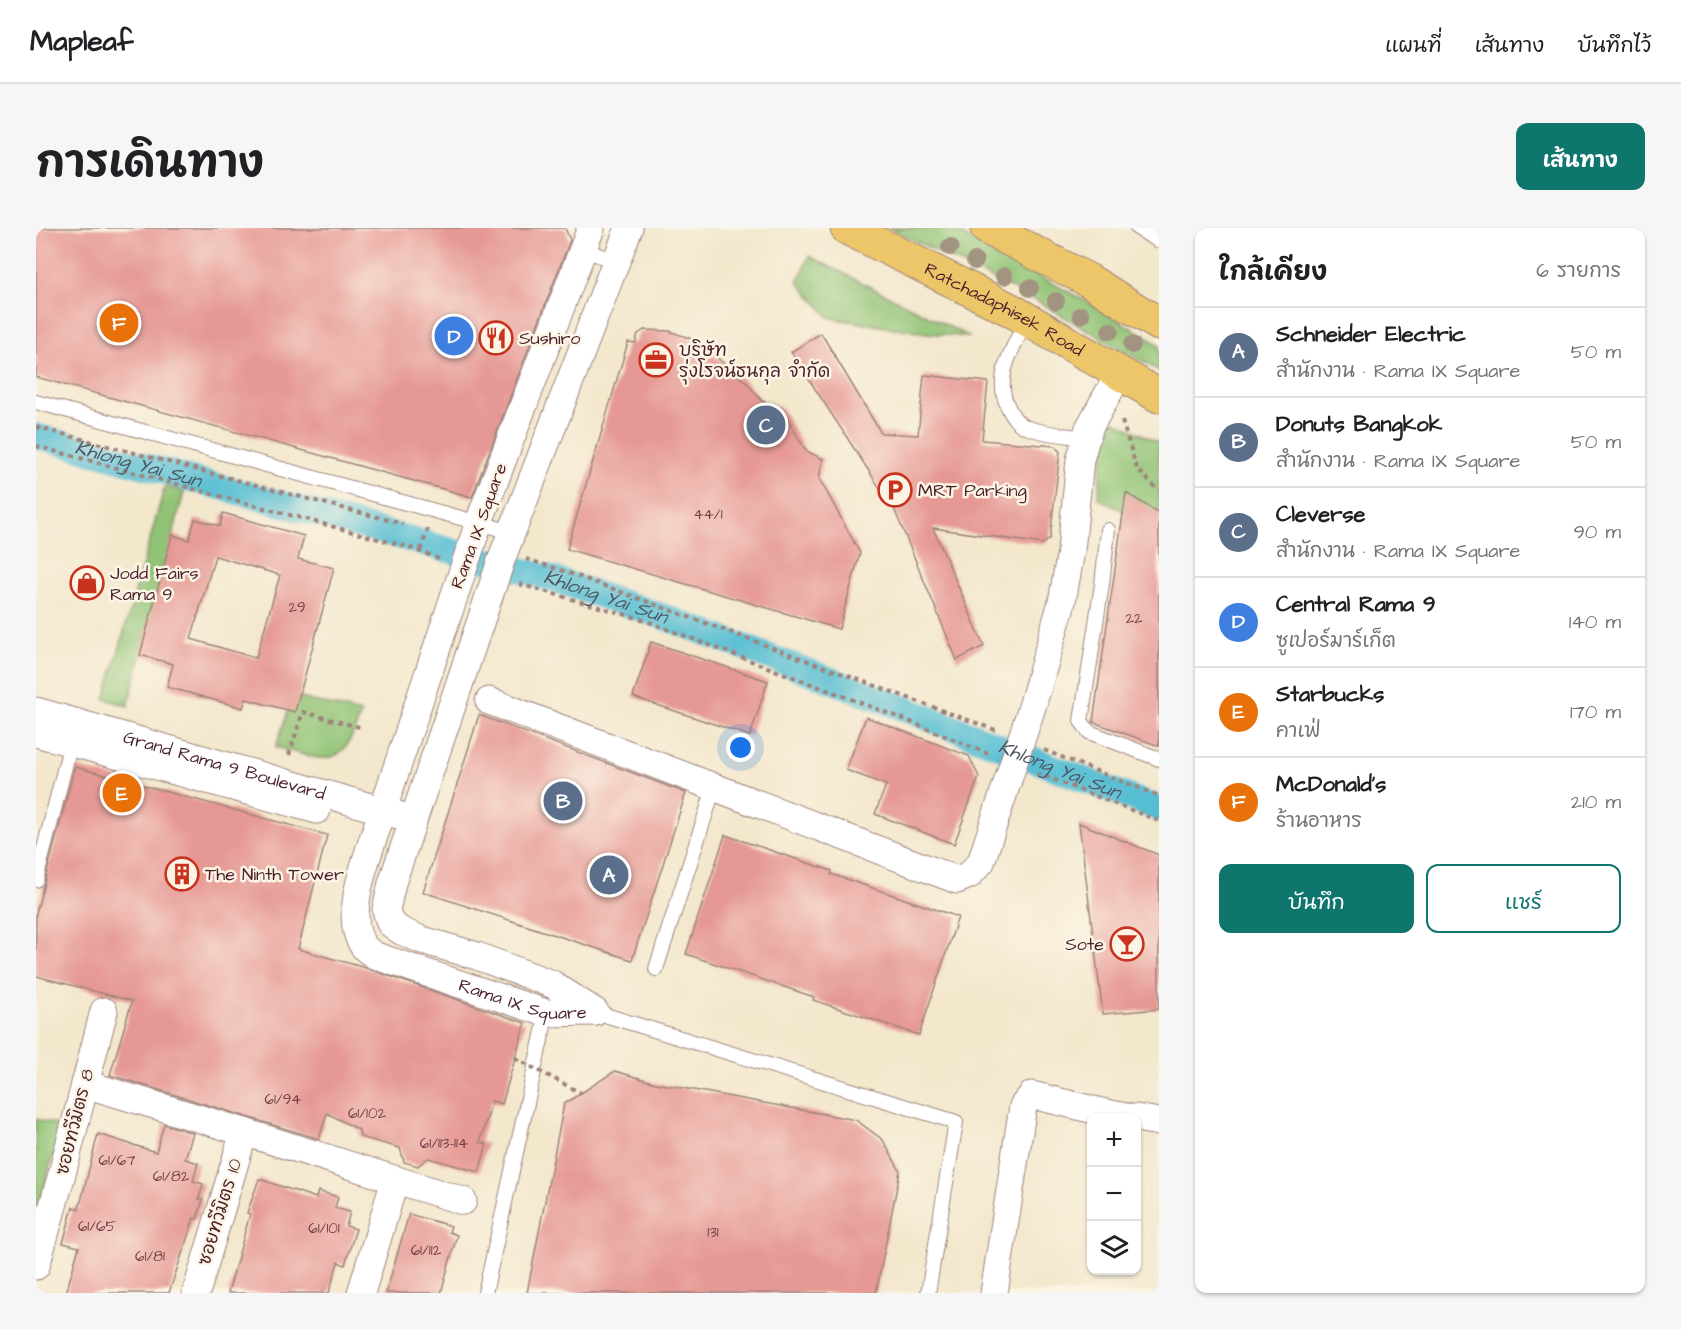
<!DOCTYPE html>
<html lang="th">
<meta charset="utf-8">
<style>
:root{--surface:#fff;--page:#f6f6f6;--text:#202124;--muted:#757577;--line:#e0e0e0;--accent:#0f766e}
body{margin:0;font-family:"Architects Daughter","Playpen Sans Thai",sans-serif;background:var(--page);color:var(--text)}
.controls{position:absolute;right:18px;bottom:18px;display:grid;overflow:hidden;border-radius:12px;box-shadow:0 2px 4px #0004}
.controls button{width:54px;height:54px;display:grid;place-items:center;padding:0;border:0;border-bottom:2px solid var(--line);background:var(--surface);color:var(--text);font:30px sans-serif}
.you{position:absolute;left:705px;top:520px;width:21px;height:21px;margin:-15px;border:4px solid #fff;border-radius:50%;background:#1a73e8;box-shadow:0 0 0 9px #1a73e833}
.badge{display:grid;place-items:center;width:39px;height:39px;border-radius:50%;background:var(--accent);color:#fff;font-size:20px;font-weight:700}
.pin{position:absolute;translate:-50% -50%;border:3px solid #fff;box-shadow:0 2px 6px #0006}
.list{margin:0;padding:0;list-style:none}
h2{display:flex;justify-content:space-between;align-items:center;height:78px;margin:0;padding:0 24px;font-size:26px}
h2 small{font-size:20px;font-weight:400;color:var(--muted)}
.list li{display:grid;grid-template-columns:39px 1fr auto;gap:18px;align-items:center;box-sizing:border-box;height:90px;padding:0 24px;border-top:2px solid var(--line)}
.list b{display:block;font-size:22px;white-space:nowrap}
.list p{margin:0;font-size:20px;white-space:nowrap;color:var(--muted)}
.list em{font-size:20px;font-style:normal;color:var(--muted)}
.actions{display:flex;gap:12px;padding:18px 24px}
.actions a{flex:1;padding:14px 0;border:2px solid var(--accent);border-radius:12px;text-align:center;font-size:21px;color:var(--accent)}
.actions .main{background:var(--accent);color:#fff}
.icon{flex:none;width:33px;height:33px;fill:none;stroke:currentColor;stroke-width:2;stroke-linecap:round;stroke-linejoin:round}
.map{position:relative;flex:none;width:1123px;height:1065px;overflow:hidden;border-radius:12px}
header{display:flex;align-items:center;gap:36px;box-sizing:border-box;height:84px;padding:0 30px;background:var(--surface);border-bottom:2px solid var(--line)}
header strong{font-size:28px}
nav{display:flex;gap:33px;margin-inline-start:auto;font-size:21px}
.intro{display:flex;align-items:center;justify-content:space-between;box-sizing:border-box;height:144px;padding:0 36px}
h1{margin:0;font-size:42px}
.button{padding:15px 27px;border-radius:12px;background:var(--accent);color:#fff;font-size:21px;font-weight:700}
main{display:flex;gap:36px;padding:0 36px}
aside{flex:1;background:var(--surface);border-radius:12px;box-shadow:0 2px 4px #0004}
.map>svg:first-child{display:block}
.green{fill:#90c374;stroke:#6d7150;stroke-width:1.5}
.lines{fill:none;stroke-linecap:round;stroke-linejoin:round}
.canal{stroke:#56bed3;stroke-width:26}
.building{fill:#e69994;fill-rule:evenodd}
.lane-casing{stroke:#9e837c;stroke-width:16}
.street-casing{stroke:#9e837c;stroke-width:29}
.primary-casing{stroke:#9e837c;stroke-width:35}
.path{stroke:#9e837c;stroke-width:4;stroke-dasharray:4.5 4.5;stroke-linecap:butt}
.lane{stroke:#fff;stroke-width:14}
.street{stroke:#fff;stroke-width:27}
.primary{stroke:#ecc669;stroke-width:33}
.path-bridge{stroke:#9e837c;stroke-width:4;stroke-dasharray:4.5 4.5;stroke-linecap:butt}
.tree{fill:#a29480}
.labels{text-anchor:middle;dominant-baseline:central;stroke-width:5;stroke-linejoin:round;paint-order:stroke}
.number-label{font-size:15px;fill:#713e45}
.street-label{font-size:18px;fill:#4a1f2b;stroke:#fcf5e5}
.poi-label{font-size:18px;fill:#4a1f2b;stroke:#fcf5e5;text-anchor:start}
.water-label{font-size:20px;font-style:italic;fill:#4e5766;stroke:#fcf5e5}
</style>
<header>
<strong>Mapleaf</strong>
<nav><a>แผนที่</a><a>เส้นทาง</a><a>บันทึกไว้</a></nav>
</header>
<div class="intro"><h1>การเดินทาง</h1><a class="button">เส้นทาง</a></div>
<main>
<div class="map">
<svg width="1123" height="1065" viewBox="0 0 1123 1065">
<rect width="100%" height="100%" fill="#fcf5e5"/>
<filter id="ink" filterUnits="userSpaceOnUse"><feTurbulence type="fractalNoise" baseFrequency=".0167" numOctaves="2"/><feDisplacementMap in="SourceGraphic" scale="12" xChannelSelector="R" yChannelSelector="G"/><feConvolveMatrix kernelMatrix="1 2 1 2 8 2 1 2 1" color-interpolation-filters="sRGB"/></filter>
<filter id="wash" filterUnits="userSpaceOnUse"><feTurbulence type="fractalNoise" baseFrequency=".008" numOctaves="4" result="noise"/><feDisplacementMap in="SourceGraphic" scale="24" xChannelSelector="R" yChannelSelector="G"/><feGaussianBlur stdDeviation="1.35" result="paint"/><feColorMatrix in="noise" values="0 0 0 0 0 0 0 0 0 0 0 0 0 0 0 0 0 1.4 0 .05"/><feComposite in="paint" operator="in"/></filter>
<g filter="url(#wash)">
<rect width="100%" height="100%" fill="#f3e7cc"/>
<g class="green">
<path d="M853 0H913L1059 78 1123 117V143L1001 73Z"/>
<path d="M773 28 934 109 889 105 794 90 762 54Z"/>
<path d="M1075 191 1123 215V302L1062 270 1066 231Z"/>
<path d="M129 258 148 264 92 478 69 471Z"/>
<path d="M257 468 325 485C306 544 290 533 240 519Z"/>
<path d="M0 891 25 898 0 990Z"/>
</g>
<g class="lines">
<path class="canal" id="s1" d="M0 208 517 351 631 390 842 470 1123 581"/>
</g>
<g id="blocks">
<g class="building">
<path d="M0 0H529L534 12 436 269 0 149Z"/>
<path d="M608 102 633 103 653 110 670 120 711 155 726 173 745 180 770 223 787 231 783 250 824 325 803 401 531 321 592 114 599 115 602 106Z"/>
<path d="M785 105 845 205 882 207 888 147 952 154 946 212 1019 218 1024 224 1014 310 1007 316 897 300 948 418 921 432 859 283 755 124Z"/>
<path d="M1090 265 1123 285V518L1057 494Z"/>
<path d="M187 285 268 308 262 331 298 340 259 484 210 471 207 480 131 459 137 436 104 427 136 307 153 312 159 291 184 298ZM179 328 244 347 220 430 155 411Z"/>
<path d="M615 414 732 453 714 508 597 469Z"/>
<path d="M443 487 650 565 596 732 387 664Z"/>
<path d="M830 489 933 528 943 549 918 616 839 586 850 557 810 542Z"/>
<path d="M39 539 291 607 262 721 330 740 489 795 466 876 456 873 444 914 451 916 443 944 392 930 382 938 368 934 364 920 324 909 323 902 291 885 283 911 74 847 96 773 0 748V685Z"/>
<path d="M1043 595 1123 627V781L1067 786Z"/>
<path d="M689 607 796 643 795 646 922 689 883 807 777 772 778 769 650 726Z"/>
<path d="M579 843 620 855 820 892 847 912 864 943 840 1065H491L528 876Z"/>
<path d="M128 896 157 905 149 931 162 935 157 953 167 956 163 971 167 972 161 991 158 990 133 1065H30L43 1019 27 1015 37 979 43 981 62 906 120 924Z"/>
<path d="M223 951 280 970 282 963 302 969 299 980 314 984 310 998 320 1001 309 1037 302 1034 293 1065H192L214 986 211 985Z"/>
<path d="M373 986 415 998 413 1004 421 1007 405 1065H350Z"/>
</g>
</g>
</g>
<g filter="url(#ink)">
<use href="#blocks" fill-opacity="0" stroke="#9e837c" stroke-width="1.5"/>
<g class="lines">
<defs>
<g id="lane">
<path d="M1101 0 1123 13"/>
<path d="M547 21 580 34"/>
<path d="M991 91C978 119 957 148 972 179 977 189 980 195 990 199 1006 206 1032 207 1050 210"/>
<path d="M0 174 476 304"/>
<path d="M1072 302 1066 356 1045 493 1053 504 1123 531"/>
<path d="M0 652 36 511"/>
<path d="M620 741 678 560"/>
<path d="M559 784 920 894 892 1065"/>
<path d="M449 1065 512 780"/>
</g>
<g id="street">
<path id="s2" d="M555 0 443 294 341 599C331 630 305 692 329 720 332 723 337 726 340 728L510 785 559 784"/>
<path d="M453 473 921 652 933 647 945 634 996 479 1026 374 1035 323 1044 232 1050 210 1053 200 1084 144"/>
<path id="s3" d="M0 483 362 587"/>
<path d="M0 505 281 582"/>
<path d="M559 784 516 756 441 728 386 712 365 703 354 695 350 682 356 655 467 327 593 0"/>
<path d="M49 856 208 904 427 973"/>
<path d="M1100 890 1123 894"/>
<path d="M0 1038 27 942 68 783"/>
<path d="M160 1065 208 904"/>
<path d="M325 1065 359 952"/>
<path d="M958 1065 987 878 996 867 1070 885 1095 890"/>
</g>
<g id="primary">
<path id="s4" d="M811 0 975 82 1123 168"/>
<path d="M951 0 1052 52 1123 96"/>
</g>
</defs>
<use href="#lane" class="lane-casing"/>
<use href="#street" class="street-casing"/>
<use href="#primary" class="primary-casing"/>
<g class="path">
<path d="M1086 193 1101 241 1123 263"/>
<path d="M0 199 367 296"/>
<path d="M0 218 372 319 404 331"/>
<path d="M385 322 392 300"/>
<path d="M490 331 528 343 962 503"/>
<path d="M483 356 605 391 870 492 955 527"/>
<path d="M1008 522 1123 568"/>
<path d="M253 527 267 484 327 500"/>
<path d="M1001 545 1123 593"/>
</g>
<use href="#lane" class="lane"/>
<use href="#street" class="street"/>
<use href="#primary" class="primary"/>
<path class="path-bridge" d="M479 830 545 865"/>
</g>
<g class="tree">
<circle cx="914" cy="19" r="9"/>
<circle cx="939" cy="33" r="9"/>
<circle cx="968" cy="48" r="9"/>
<circle cx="994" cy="60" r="9"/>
<circle cx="1020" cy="73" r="9"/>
<circle cx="1045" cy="87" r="9"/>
<circle cx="1074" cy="103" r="9"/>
<circle cx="1096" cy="117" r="9"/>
</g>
</g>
<defs>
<symbol id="restaurant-ring" viewBox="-11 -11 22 22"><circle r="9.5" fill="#fcf5e5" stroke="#c8321e" stroke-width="1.5"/><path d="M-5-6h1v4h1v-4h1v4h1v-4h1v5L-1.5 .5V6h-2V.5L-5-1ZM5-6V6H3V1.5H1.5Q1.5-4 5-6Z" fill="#c8321e"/></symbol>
<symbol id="office-ring" viewBox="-11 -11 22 22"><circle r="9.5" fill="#fcf5e5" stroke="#c8321e" stroke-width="1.5"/><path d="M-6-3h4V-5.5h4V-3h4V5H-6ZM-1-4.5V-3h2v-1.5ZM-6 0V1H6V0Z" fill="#c8321e"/></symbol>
<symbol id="parking-ring" viewBox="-11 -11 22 22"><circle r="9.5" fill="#fcf5e5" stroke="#c8321e" stroke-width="1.5"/><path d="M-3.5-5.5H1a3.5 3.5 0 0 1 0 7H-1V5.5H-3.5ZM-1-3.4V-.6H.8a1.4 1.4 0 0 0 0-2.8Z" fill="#c8321e"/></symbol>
<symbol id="shop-ring" viewBox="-11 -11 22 22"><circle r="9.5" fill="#fcf5e5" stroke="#c8321e" stroke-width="1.5"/><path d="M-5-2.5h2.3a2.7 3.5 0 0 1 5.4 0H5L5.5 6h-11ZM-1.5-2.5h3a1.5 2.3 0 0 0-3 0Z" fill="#c8321e"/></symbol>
<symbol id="building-ring" viewBox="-11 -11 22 22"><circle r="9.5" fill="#fcf5e5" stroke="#c8321e" stroke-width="1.5"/><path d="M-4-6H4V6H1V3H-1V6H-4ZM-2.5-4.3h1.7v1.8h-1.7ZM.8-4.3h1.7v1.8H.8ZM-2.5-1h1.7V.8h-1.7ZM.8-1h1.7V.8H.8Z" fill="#c8321e"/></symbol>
<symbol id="bar-ring" viewBox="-11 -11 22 22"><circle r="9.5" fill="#fcf5e5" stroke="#c8321e" stroke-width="1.5"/><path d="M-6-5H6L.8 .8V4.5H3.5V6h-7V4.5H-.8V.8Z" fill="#c8321e"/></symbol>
</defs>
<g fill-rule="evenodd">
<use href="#restaurant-ring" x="441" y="91" width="38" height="38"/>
<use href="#office-ring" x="601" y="113" width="38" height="38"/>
<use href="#parking-ring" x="840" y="243" width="38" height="38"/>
<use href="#shop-ring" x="32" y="336" width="38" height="38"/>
<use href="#building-ring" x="127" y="627" width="38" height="38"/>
<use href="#bar-ring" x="1072" y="697" width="38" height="38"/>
</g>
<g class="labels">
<g class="number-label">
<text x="672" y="286">44/1</text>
<text x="261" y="379">29</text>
<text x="1098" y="390">22</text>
<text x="247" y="871">61/94</text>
<text x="331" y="885">61/102</text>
<text x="408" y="915">61/113-114</text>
<text x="81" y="932">61/67</text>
<text x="135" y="948">61/82</text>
<text x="61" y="998">61/65</text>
<text x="288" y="1000">61/101</text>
<text x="677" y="1004">131</text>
<text x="390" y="1022">61/112</text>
<text x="114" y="1028">61/81</text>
</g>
<g class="street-label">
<text stroke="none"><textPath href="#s4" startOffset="177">Ratchadaphisek Road</textPath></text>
<text transform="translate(443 298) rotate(-70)">Rama IX Square</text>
<text stroke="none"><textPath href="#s3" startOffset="196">Grand Rama 9 Boulevard</textPath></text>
<text stroke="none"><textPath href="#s2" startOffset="930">Rama IX Square</textPath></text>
<text transform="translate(39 894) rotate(-76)">ซอยทวีมิตร 8</text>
<text transform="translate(184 984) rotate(-73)">ซอยทวีมิตร 10</text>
</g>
<g class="poi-label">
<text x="483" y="110">Sushiro</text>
<text x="643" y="122">บริษัท<tspan x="643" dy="21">รุ่งโรจน์ธนกุล จำกัด</tspan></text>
<text x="882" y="262">MRT Parking</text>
<text x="74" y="345">Jodd Fairs<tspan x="74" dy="21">Rama 9</tspan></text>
<text x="169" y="646">The Ninth Tower</text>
<text x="1068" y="716" text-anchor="end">Sote</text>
</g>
<g class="water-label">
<text stroke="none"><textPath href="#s1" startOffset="106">Khlong Yai Sun</textPath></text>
<text stroke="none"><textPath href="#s1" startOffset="592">Khlong Yai Sun</textPath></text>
<text stroke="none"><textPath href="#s1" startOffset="1078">Khlong Yai Sun</textPath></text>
</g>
</g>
</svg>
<div class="controls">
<button>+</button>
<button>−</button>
<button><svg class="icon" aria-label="layers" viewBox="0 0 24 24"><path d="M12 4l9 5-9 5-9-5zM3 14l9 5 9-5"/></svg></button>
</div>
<div class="you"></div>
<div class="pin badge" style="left:573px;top:647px;background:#5c6f8a">A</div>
<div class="pin badge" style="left:527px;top:573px;background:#5c6f8a">B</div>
<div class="pin badge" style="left:730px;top:197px;background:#5c6f8a">C</div>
<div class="pin badge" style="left:418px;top:108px;background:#3f7fe0">D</div>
<div class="pin badge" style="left:86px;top:565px;background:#e8710a">E</div>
<div class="pin badge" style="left:83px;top:95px;background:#e8710a">F</div>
</div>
<aside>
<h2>ใกล้เคียง<small>6 รายการ</small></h2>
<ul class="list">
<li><span class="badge" style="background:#5c6f8a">A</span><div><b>Schneider Electric</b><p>สำนักงาน · Rama IX Square</p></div><em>50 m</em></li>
<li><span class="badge" style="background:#5c6f8a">B</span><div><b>Donuts Bangkok</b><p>สำนักงาน · Rama IX Square</p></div><em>50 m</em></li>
<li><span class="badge" style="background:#5c6f8a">C</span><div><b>Cleverse</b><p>สำนักงาน · Rama IX Square</p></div><em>90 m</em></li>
<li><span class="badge" style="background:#3f7fe0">D</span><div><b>Central Rama 9</b><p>ซูเปอร์มาร์เก็ต</p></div><em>140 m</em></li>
<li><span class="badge" style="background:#e8710a">E</span><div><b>Starbucks</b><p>คาเฟ่</p></div><em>170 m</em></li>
<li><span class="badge" style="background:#e8710a">F</span><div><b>McDonald's</b><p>ร้านอาหาร</p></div><em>210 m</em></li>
</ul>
<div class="actions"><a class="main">บันทึก</a><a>แชร์</a></div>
</aside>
</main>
